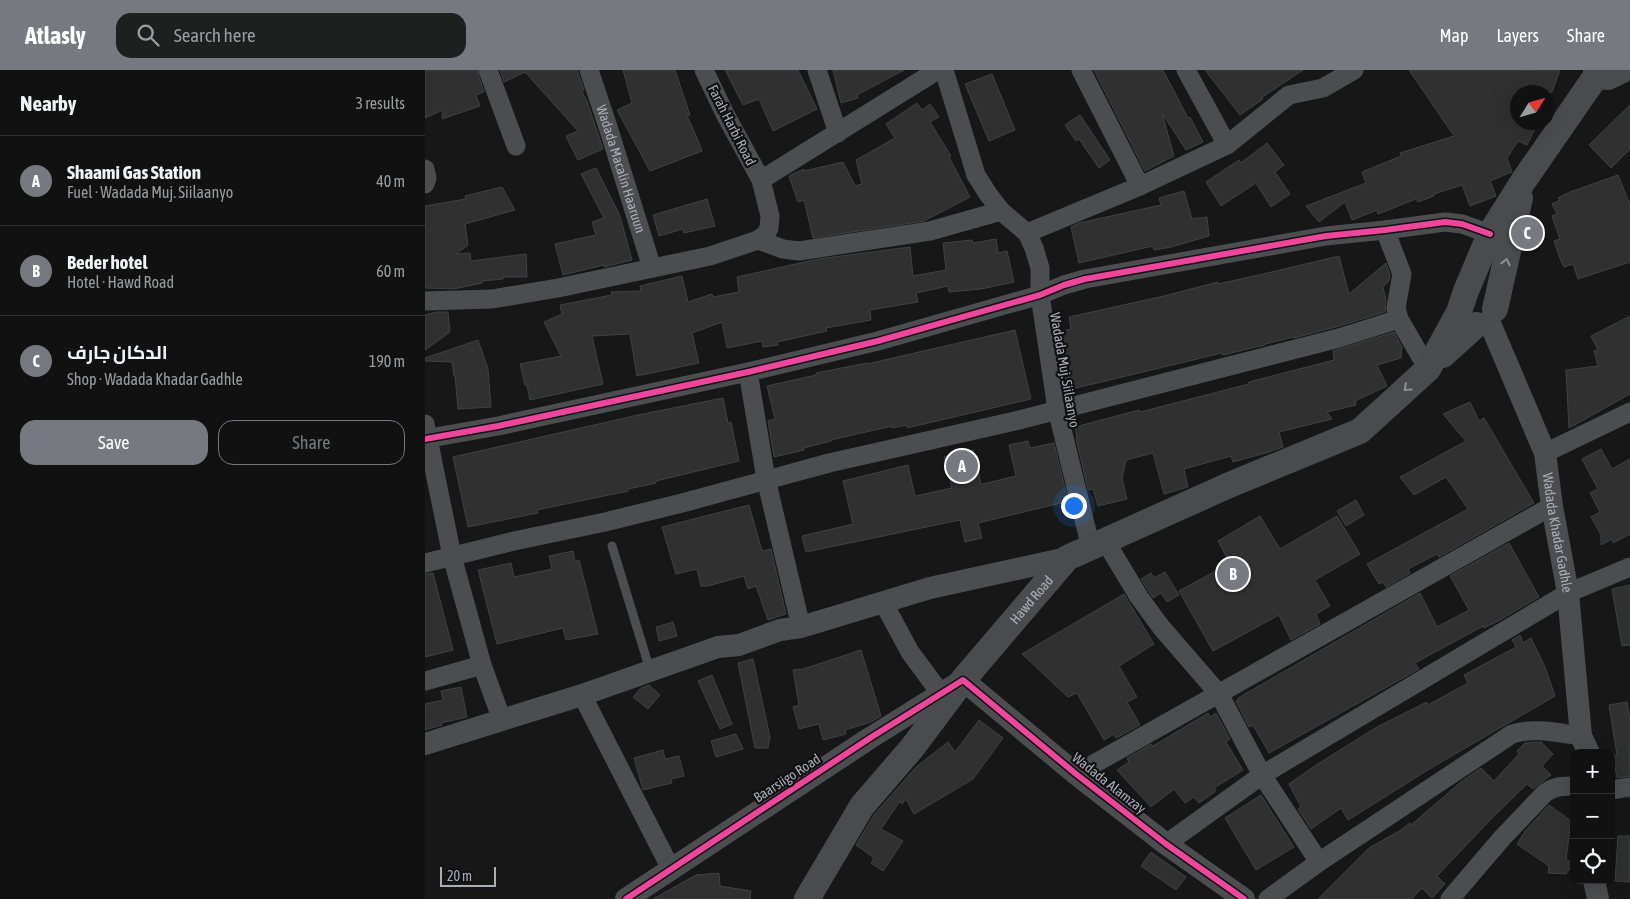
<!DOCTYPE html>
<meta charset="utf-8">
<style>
:root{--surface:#111;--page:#1e1f1f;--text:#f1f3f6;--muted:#9c9d9f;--line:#303131;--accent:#767980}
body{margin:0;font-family:"Asap Condensed",Cairo,sans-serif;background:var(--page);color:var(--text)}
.controls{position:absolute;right:15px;bottom:15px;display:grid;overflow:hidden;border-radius:10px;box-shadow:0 5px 20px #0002}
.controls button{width:45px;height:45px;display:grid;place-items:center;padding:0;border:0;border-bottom:1px solid var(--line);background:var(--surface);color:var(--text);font:25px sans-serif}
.compass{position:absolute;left:1085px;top:15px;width:45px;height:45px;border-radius:50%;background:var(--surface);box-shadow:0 5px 20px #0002;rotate:53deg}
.scale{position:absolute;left:15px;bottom:12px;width:56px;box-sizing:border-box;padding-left:5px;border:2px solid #a9aeb8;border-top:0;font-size:14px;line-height:18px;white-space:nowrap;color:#a9aeb8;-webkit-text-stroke:4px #111113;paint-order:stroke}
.you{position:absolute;left:648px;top:435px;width:18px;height:18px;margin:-12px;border:4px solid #fff;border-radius:50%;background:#1a73e8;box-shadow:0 0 0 8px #1a73e833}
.badge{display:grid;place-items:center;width:32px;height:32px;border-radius:50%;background:var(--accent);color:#fff;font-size:16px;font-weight:700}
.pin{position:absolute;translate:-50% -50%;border:2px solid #fff;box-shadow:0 1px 5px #0006}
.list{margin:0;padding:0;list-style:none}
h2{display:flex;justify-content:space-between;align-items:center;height:65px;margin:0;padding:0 20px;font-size:21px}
h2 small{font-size:16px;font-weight:400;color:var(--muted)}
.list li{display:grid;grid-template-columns:32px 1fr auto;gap:15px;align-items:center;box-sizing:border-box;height:90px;padding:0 20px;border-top:1px solid var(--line)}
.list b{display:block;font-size:19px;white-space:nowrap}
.list p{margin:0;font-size:16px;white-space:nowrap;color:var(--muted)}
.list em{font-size:16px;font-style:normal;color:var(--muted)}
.actions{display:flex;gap:10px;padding:15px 20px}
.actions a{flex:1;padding:11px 0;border:1px solid var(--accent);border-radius:15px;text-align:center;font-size:18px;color:var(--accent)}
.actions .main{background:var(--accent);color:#fff}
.icon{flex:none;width:28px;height:28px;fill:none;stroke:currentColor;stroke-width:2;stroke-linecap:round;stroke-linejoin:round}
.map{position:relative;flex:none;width:1205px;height:829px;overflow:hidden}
header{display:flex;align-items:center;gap:30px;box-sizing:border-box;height:70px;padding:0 25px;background:var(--accent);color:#fff}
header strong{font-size:24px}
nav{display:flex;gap:28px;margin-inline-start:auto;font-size:18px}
.search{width:350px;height:45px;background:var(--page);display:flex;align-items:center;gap:12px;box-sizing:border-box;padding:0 18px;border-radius:15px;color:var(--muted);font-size:19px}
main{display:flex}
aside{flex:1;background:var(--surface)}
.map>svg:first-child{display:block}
.building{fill:#303031;stroke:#3f4143}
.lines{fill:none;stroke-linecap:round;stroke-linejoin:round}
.service{stroke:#4b4d50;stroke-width:9}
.minor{stroke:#4b4d50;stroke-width:19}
.tertiary{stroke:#4b4d50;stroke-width:22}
.secondary{stroke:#4a4b4e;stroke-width:26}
.cycleway-casing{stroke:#111113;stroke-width:9}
.cycleway{stroke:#ed469a;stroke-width:6}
.oneway{stroke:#8c9098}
.labels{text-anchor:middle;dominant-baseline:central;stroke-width:4.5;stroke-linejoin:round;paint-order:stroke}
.street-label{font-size:14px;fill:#a9aeb8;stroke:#111113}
</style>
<header>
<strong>Atlasly</strong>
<div class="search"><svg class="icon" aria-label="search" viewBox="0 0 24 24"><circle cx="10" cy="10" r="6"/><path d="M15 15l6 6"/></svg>Search here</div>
<nav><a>Map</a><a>Layers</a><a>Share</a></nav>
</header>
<main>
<aside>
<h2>Nearby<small>3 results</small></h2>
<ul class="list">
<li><span class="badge">A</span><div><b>Shaami Gas Station</b><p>Fuel · Wadada Muj. Siilaanyo</p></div><em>40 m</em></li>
<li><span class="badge">B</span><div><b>Beder hotel</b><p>Hotel · Hawd Road</p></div><em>60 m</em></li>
<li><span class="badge">C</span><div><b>الدكان جارف</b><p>Shop · Wadada Khadar Gadhle</p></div><em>190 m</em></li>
</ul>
<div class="actions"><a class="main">Save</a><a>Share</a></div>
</aside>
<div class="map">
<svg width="1205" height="829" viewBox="0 0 1205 829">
<rect width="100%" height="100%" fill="#171717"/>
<g class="building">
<path d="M0 0H52L59 22 51 25 55 36 17 49 18 40 0 48Z"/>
<path d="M75 0H152L159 20 157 22 162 31 178 79 153 90 141 66 153 61 100 2 79 12Z"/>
<path d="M198 0H250L265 45 262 46 273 70 277 81 225 101 192 40 207 33Z"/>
<path d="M300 0H373L392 39 348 61 334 29 318 35Z"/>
<path d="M408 0H479L432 25 433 28 416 33Z"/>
<path d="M669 0H738L763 48 765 47 778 72 761 80 737 43 749 86 720 101Z"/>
<path d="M780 0H878L836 28 838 29 815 45Z"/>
<path d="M984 0H1135L1127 22H1092V52H1113L1102 75 1093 71 1082 88 1087 102 1065 111 1071 126 1045 136 1037 115 1009 124V126L993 132 991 129 953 144 952 140 927 150 920 132 894 152 881 136 941 113 937 102 976 86 975 83 1029 66Z"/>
<path d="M567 4 590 60 564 71 540 14Z"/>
<path d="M492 33 497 40 505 34 514 47 505 52 526 86 524 87 545 127 499 151 388 168 379 130 373 132 364 106 379 99V101L418 92 430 116 437 114 431 90 470 68 461 54Z"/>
<path d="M1205 35V79L1186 98 1164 75Z"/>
<path d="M655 45 685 90 674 98 654 69 651 71 640 55Z"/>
<path d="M842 73 859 95 850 102 865 124 846 137 831 113 796 136 781 112 814 90 816 93Z"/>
<path d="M171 98 195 146 207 190 179 197V195L138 205 130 174 171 165 167 152 179 148 156 104Z"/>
<path d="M1193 105 1205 135V192L1153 209 1148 194 1139 197 1136 191 1129 171 1135 169 1127 146 1132 144 1127 134 1135 130 1133 128 1145 122Z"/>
<path d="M77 117 90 140 40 154 43 175 31 184 45 183 46 191 101 184 102 207H78V209L57 211V213L29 219 0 218V136L41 129 40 126Z"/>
<path d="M759 121 767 149 782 147 784 166 746 177 729 180 728 176 654 193 646 157 654 153 736 135 734 128Z"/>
<path d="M282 129 290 156 259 163 258 159 234 166 228 145Z"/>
<path d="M571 169 573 183 582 181 589 212 556 219 524 222 523 216 491 223 493 232 445 240 446 250 401 258 402 261 352 272 353 275 338 277 337 271 302 278 297 252 267 263 274 293 212 306 205 264 167 266 178 314 105 330 102 315H100L95 294 136 286 119 252 137 244 135 235 187 225 186 222 216 221 215 216 257 206 263 232 287 224 288 227 314 222 312 207 393 189 485 177 488 206 521 200 518 173 547 170 548 173Z"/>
<path d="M914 186 924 224 961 193 965 205 964 211 958 217 961 230 960 242 911 257 869 268V267L840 274V275L798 285 797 283 647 319 644 307 639 309 635 285H638L633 262 646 259 644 247 739 226 793 212V214L851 201Z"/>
<path d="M12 242H23L25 262 0 280V245Z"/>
<path d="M1205 246V324L1144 358 1141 300 1173 296 1169 281 1173 280 1166 266Z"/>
<path d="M590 260 606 329 482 358V355L467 358V356L406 370V371L379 378V380L349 387 343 351 350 349 342 316 391 305V303L442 293V294Z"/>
<path d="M969 262 977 277 976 288 952 295 962 316 930 331 931 335 902 342 907 349 854 362 858 377 844 382 808 392 806 386 759 399 763 417 739 424 728 383 701 390 697 408 702 429 673 436 668 419 663 420 651 368 652 367 650 357 714 340 715 342 824 314V312L909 290 908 281Z"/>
<path d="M53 270 63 299 66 337 33 339 30 306H29L27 292 0 291V288Z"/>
<path d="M298 328 303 353 306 352 314 391 231 411V413L203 419V421L112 440 113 443 43 457 28 387 213 345Z"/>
<path d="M1045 332 1054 351 1059 348 1109 433 1014 487 1012 484 983 499 985 503 961 517 958 512 954 514 942 494 1043 439 1021 407 989 425 975 407 1041 371 1018 344Z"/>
<path d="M603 371 605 378 629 373 642 426 635 428 636 433 553 453 557 468 540 472 535 450 381 482 377 466 428 454 418 411 483 395 490 426 527 418 519 387 548 380 556 414H558L591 406 584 375Z"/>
<path d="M1176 379 1187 399 1205 389V464L1188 473 1187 469 1176 475V465L1166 447 1175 442 1165 423 1173 419 1157 389Z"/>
<path d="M931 430 939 445 921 456 912 441Z"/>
<path d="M324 435 337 481 346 479 361 544 343 550 331 516 323 519 319 506 283 516H276L272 499 251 504 237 457Z"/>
<path d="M835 446 855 479 912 446 935 484 890 510 905 536 891 544 895 554 866 570 854 545 788 581 754 521 805 493 793 471Z"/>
<path d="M1084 473 1114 527 1075 550 1059 558 1058 556 990 593 994 599 844 683 828 655 824 657 811 631 814 629 813 628 995 523 1012 557 1044 540 1025 506Z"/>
<path d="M148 481 150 491 154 490 173 564 141 570 138 558 72 574 53 500 86 493 89 507 127 499 124 486Z"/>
<path d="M740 502 754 525 742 532 736 523 728 528 716 509 726 503 729 508Z"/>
<path d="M8 503 28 580 0 587V504Z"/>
<path d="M1205 515V575L1197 576 1187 519Z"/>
<path d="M699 524 729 574 694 596 712 627 702 632 715 655 691 668 689 664 679 670 652 623 643 627 597 584Z"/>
<path d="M248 552 252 566 234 571 231 557Z"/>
<path d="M1095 565 1098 573 1106 568 1120 597 1130 626 1006 698 923 750 916 738 886 759 873 739 876 737 864 714 891 695 952 657 1002 632 1003 635 1043 613 1039 605 1091 577 1087 570Z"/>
<path d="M436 580 456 646 446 652 420 660 421 664 398 670 394 654 374 659 368 637 374 635 368 600 378 599Z"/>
<path d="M328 589 345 667 343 678H330L313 593Z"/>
<path d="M287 605 307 654 295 659 273 611Z"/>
<path d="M224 615 235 625 223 639 208 627 216 618Z"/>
<path d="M36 617 42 647 16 653 17 655 0 660V634L18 630 16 621Z"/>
<path d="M1202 632 1205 652V706L1192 708 1188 685H1192L1184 635Z"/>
<path d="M783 643 785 647 791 643 805 669 801 672 818 700 789 718 791 721 774 733 769 727 760 733 749 719 726 737 692 700 704 692 702 688 726 674 728 676Z"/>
<path d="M554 650 578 668 548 709 489 744 481 729 477 734 475 731 456 759 478 771 458 801 446 793 449 788 431 775 449 745 491 697 523 672 530 682Z"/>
<path d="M311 664 318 679 291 687 286 671Z"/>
<path d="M1116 672 1128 684 1117 696 1126 705 1108 719 1102 714 1065 750 1012 806 1020 814 1007 828 997 818 987 829H893L944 778 976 760 985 753 986 755 1037 711 1056 698 1069 711 1094 684 1092 681 1100 673Z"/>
<path d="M238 680 240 689 254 686 259 706 246 709 247 713 218 720 209 688Z"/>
<path d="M836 725 869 777 831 800 800 748Z"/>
<path d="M1124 735 1146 751 1141 789 1148 794 1141 804 1123 803 1124 796 1092 774 1101 760Z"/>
<path d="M1193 766H1205V812L1190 811Z"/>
<path d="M726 782 761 807 751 820 716 796Z"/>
<path d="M294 803 295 816 326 821 325 829H228L271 805Z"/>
</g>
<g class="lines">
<path class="service" d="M187 476 225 600"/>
<g class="minor">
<path d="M63 0 91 76"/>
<path id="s1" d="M164 0 183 57 227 198"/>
<path d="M392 0 413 63"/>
<path d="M519 0 551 105 563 124 576 141 602 163 609 178 615 198V225L632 339 666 478"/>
<path d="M656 0 715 116"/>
<path d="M761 0 802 75"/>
<path d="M0 99 2 108 0 114"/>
<path d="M336 110 513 0"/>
<path d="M960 160 977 204 971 238 974 249 1003 299"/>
<path d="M602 163 715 116 802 75 864 25 898 18 929 0"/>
<path d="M333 170 358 179 374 181 505 161 576 141"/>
<path d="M0 231 67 229 133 218 285 186 333 170 341 164 344 158 345 146 336 110 300 44 279 0"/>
<path d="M323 302 341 409 376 557"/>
<path d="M0 354 27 486 57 595 77 650"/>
<path d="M0 369 73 356 323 302 453 271 615 225 639 215 660 209 901 166 960 160 1020 152 1037 154 1065 164"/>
<path d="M1120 383 1205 342"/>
<path d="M681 472 714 527 736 557 794 624 837 705 894 792"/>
<path d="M0 493 89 471 180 452 261 432 404 393 590 351 914 268 974 249"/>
<path d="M458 532 485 582 516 624"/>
<path d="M0 611 57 595"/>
<path d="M157 625 246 799"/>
<path d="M651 704 1127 436"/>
<path d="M1186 720 1205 717"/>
<path d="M741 774 837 705 1143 523 1205 497"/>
<path d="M843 829 894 792 1087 664C1109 657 1133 663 1156 666"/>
<path d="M1025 829 1078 767 1120 723C1130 716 1137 716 1149 716"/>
</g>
<g class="tertiary">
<path id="s2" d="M1064 251 1120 383 1127 436 1143 523 1156 666 1164 683"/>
<path d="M0 674 157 625 293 577 314 575 355 560 376 557 505 518 642 488"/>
<path d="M1169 810 1173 829"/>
<path d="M201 829 445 668 538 610 651 704 741 774 819 829"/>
</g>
<g class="secondary">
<path d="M1171 6 1183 7 1197 0"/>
<path d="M1070 239 1095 128"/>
<path d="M1018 285 1051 255"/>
<path id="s3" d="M382 829 437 736 487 678 538 610 642 488 802 416 935 361 1003 299 1034 242 1041 221 1065 164 1099 110 1171 6V0"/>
</g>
<defs>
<g id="cycleway">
<path d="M0 369 73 356 323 302 453 271 615 225 639 215 660 209 901 166 960 160 1020 152 1037 154 1065 164"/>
<path d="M201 829 445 668 538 610 651 704 741 774 819 829"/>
</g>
</defs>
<use href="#cycleway" class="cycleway-casing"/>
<use href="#cycleway" class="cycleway"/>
</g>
<defs><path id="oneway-chevron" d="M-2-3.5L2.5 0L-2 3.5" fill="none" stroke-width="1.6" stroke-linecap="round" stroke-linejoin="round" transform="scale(1.25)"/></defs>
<g class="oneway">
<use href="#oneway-chevron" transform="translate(1081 192) rotate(-77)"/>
<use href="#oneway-chevron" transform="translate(982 318) rotate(138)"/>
</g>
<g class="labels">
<g class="street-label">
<text transform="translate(307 55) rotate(63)">Farah Harbi Road</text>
<text stroke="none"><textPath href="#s1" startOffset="104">Wadada Macalin Haaruun</textPath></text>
<text transform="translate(640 300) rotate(80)">Wadada Muj. Siilaanyo</text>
<text stroke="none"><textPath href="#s2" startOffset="224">Wadada Khadar Gadhle</textPath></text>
<text stroke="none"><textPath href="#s3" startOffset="375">Hawd Road</textPath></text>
<text transform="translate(362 708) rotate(-33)">Baarsiigo Road</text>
<text transform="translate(684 713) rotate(38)">Wadada Alamzay</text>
</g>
</g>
</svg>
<div class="controls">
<button>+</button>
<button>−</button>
<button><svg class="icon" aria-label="locate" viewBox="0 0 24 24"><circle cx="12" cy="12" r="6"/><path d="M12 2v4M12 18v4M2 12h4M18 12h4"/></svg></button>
</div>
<svg class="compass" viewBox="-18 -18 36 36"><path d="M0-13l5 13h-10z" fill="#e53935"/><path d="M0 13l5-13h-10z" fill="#9c9d9f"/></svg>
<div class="scale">20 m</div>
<div class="you"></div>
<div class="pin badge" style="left:537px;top:396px">A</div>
<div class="pin badge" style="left:808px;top:504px">B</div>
<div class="pin badge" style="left:1102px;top:163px">C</div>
</div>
</main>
